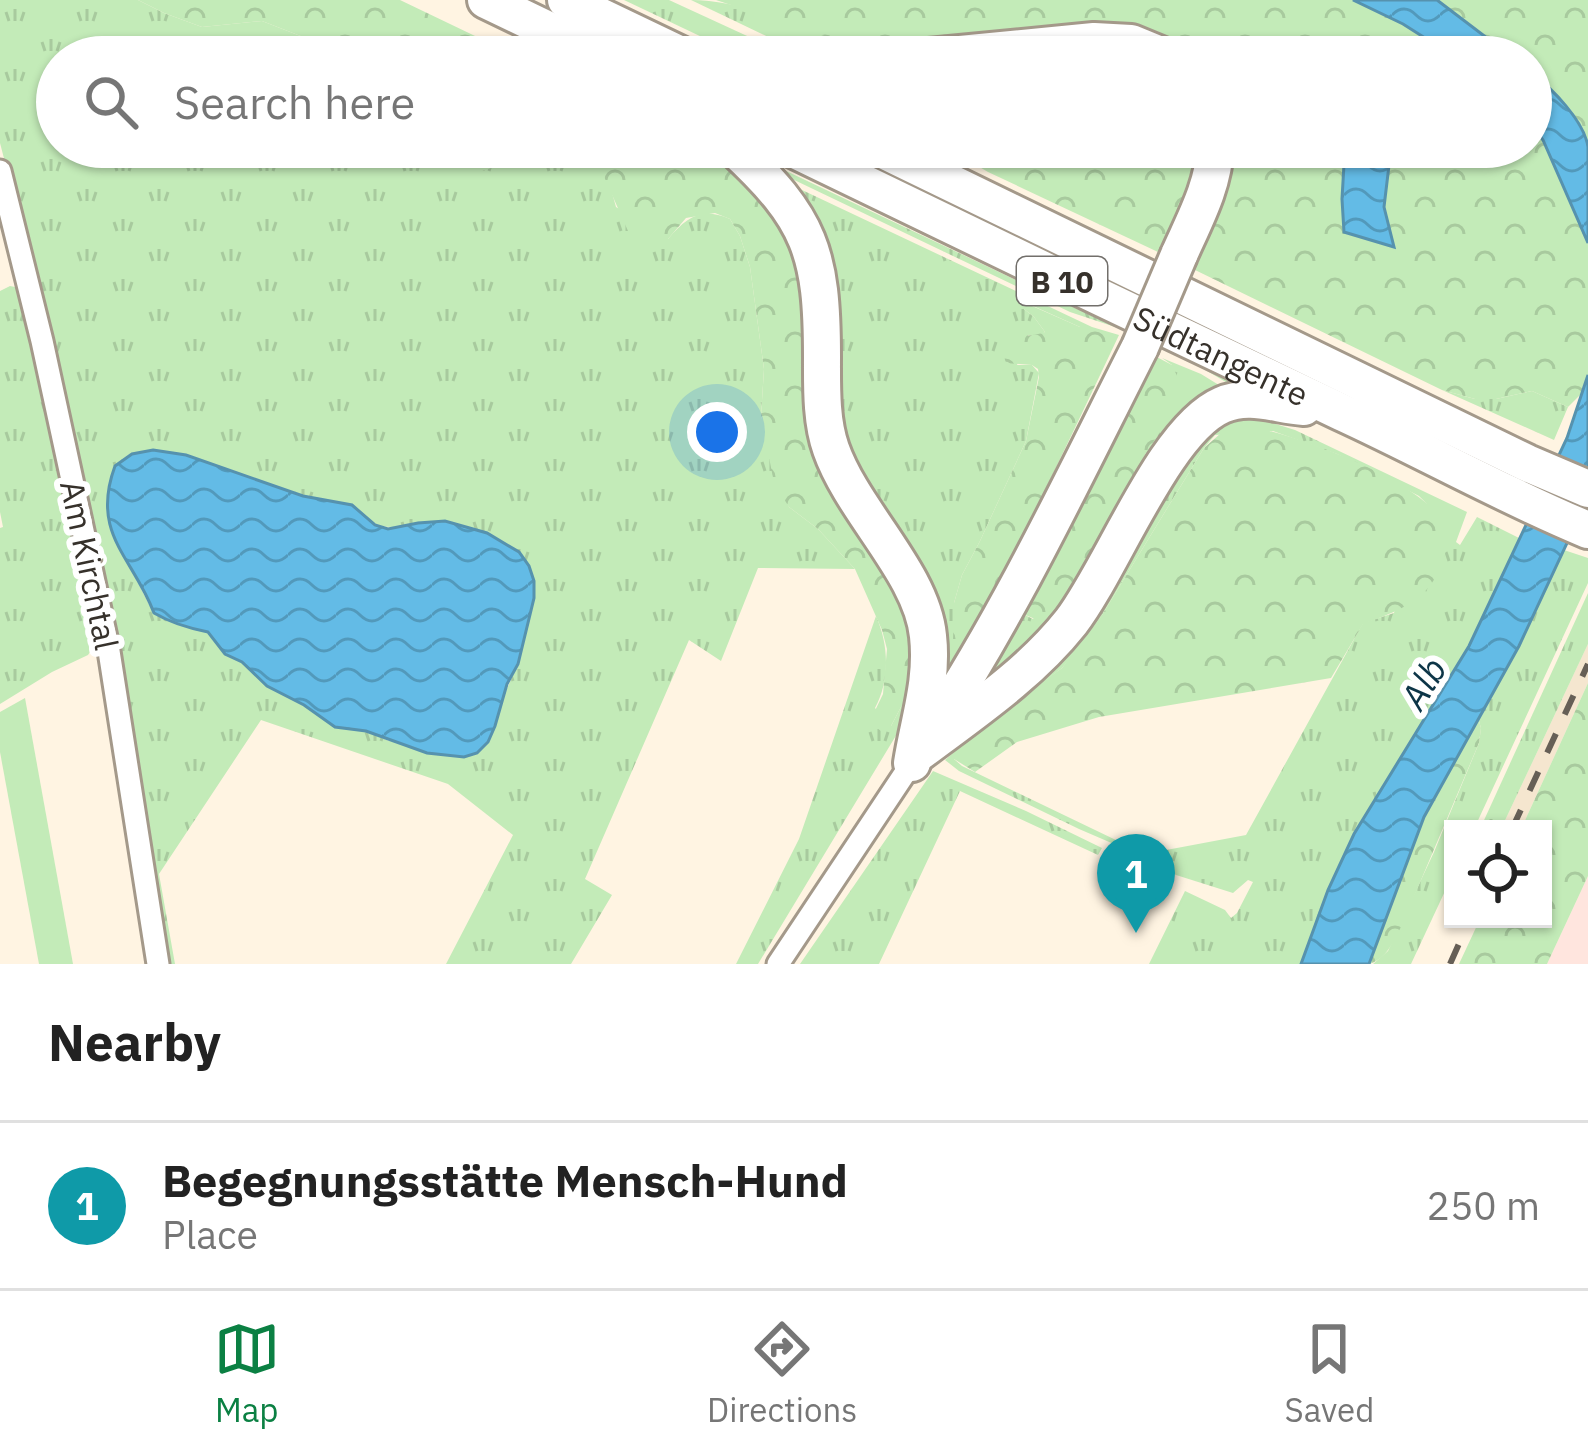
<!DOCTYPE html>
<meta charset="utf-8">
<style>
:root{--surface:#fff;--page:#f6f6f6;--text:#222;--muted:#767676;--line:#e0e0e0;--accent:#0b8043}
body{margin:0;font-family:"IBM Plex Sans",sans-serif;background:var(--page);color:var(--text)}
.controls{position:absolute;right:36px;bottom:36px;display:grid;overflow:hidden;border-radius:0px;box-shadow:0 3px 9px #0004}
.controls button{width:108px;height:108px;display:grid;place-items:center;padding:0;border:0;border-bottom:3px solid var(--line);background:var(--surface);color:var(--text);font:60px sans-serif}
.you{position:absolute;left:717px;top:432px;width:42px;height:42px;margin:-30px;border:9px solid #fff;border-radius:50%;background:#1a73e8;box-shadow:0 0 0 18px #1a73e833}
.badge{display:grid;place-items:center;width:78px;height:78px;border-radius:50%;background:var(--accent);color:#fff;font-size:39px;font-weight:700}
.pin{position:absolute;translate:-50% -99px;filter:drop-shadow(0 3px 6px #0008)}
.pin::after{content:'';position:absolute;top:63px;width:42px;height:36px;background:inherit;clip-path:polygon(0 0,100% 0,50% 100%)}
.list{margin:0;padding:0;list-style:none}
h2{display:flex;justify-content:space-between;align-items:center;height:156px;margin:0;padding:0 48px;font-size:51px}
h2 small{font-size:39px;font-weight:400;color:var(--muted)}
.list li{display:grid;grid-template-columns:78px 1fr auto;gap:36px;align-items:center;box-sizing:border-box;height:168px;padding:0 48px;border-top:3px solid var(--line)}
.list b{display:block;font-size:45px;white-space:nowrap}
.list p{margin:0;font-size:39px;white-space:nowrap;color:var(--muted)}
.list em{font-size:39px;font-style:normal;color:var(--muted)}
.icon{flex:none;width:66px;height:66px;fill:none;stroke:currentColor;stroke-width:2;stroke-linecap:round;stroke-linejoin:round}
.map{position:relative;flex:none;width:1588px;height:964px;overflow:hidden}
.search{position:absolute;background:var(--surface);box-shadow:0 3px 9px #0004;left:36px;right:36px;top:36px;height:132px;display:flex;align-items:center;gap:30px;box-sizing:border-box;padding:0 42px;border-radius:66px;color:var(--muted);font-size:45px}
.sheet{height:324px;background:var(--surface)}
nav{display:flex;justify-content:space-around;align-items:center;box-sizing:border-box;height:168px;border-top:3px solid var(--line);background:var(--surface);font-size:33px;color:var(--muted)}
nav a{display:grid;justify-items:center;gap:6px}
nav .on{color:var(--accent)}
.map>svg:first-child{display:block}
.built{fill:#f5e6cf}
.industrial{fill:#ffe5de}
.grass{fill:url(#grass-tufts);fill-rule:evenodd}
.forest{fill:url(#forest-crowns)}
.garden{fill:#c3ebb8}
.water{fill:url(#water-waves);stroke:#5692ae;stroke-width:3}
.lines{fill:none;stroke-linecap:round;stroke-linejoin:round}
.minor-casing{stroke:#a4998a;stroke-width:27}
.trunk-casing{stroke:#a4998a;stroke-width:42}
.minor{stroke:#fff;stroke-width:21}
.trunk{stroke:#fff;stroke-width:36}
.rail{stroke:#665f56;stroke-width:6;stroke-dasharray:21 21;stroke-linecap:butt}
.trunk-bridge-casing{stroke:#a4998a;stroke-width:42;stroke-linecap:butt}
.trunk-bridge{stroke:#fff;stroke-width:36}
.labels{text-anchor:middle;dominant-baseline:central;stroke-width:12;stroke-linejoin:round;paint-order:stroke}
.shield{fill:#fff;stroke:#726f6b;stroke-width:3}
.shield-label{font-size:30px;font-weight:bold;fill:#36312b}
.street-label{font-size:33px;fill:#36312b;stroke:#fff}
.water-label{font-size:36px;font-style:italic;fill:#0d3547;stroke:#fff}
</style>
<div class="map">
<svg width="1588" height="964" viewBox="0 0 1588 964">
<defs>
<pattern id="grass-tufts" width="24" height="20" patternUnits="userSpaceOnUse" patternTransform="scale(3)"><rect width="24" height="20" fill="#c3ebb8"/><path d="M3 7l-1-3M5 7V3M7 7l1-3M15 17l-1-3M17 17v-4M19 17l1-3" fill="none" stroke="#a8ca9e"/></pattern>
<pattern id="forest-crowns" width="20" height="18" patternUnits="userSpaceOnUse" patternTransform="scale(3)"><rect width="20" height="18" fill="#c3ebb8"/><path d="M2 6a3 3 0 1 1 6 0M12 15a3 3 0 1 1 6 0" fill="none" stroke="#a8ca9e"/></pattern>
<pattern id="water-waves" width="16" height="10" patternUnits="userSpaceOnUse" patternTransform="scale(3)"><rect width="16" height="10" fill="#63bbe6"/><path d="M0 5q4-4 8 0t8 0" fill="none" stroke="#5299bb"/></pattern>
</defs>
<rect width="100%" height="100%" fill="#fff4e2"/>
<path class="built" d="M1588 644V683L1521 829H1501Z"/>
<path class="industrial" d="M1588 876V964H1547Z"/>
<g class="grass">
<path d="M0 0H138L164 13 202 27 262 21 334 49 343 57H57V147H425L427 155 522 147H591L611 189 616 207 668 239C687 217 701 207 730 219L740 236 750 267 764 369 761 416 789 507 818 529 855 569 758 568 721 661 689 640 585 879 612 895 571 964H446L513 835 448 784 261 720 159 874 175 964H167L39 293 0 143ZM115 466 352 505C378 530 384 530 418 523L534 598 518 664 501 702 389 741 366 731 335 727 304 705 267 686 242 662 225 654 208 632C188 628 171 623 154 614L140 587 107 499Z"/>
<path d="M624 0H669L773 48 786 57H744Z"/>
<path d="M691 0C750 0 813 34 871 48L806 55Z"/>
<path d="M761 159 1094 317 1124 325 1250 386 1241 391 1202 368 1121 329 1070 312 765 166Z"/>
<path d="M783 181 1092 327H1080L1024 302V309L1034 317 1045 332 1039 336 1028 335 1017 365H1032L1039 373 1026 441 980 541 962 575 954 603V641L976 624 945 680 854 483Z"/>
<path d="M10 286 20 288 98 640 88 655 52 672 0 704V528L3 527 0 512V291Z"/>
<path d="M1162 358 1201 374 1227 390 1083 588 977 697 1023 614 1033 619 1119 506 1146 453 1172 365Z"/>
<path d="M1442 390 1475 399H1496L1532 391 1568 407 1554 440Z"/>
<path d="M1256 418 1295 430 1467 512 1456 542 1460 545 1477 517 1521 539 1469 646 1354 834 1328 890 1301 964H1149L1185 891 1225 910 1231 918 1237 913 1253 882 1248 880 1233 893 1176 875 1151 860 1079 829 959 771 945 760 954 752V759L962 766 1145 854 1246 835 1363 623 1394 613 1427 504 1419 496 1337 454 1273 431 1215 435 1204 448 1102 615 1079 648 1062 668 1024 696 1067 655 1087 630 1194 451C1213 429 1228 420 1256 418Z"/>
<path d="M1564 550 1588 558V583L1474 829H1453V874L1411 964H1373L1388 951 1434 852 1479 743 1481 728 1478 718 1519 646Z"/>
<path d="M1588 593V644L1501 829H1480Z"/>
<path d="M876 616C889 645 890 680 875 708L891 726 901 707 910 703 903 724 758 964H736L799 839Z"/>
<path d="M933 771 1026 811 1102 848 1098 855 960 791 879 964H800Z"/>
</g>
<g class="forest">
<path d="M138 0H400L519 57H343L334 49 262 21 202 27 164 13Z"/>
<path d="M716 0H1353L1403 24 1455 57H1196L1159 32 1123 23 1100 22 871 48 833 39Z"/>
<path d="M1437 0H1588V144C1576 115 1555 91 1531 72V57H1512Z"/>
<path d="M1531 124 1543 140 1588 243V375L1584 391 1568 407 1532 391 1496 399H1475L1442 390 1193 269C1210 227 1229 193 1234 147H1345L1342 199 1393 247 1384 207 1390 157 1355 147H1531Z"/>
<path d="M425 147H522L494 167 462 178 427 155Z"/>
<path d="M591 147C618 147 646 147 673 147 681 147 693 145 701 147 717 152 732 170 743 181 758 195 775 212 785 230 824 297 789 399 820 473 856 557 934 599 910 703L901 707 891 726 881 731 874 726 871 719 883 694 887 649 882 630 855 569 818 529 789 507 774 483 761 416 764 369 750 267 740 236 730 219 715 213 686 218 668 239 649 247 628 231Z"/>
<path d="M954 147H1198L1184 196 1158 252 988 172 966 159Z"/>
<path d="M1023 302 1080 327H1092L1119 335C1081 415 1044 495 1003 573 991 596 980 629 959 644L953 641 954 603 962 575 980 541 1026 441 1039 377 1038 369 1032 365 1006 363C994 328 1027 340 1045 332L1034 317 1024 309Z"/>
<path d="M1151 354 1172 365 1177 376 1174 405 1168 420 1146 453 1090 558 1049 617 1040 621 1023 614 1062 543Z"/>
<path d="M1245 425C1303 437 1419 479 1451 529 1439 591 1422 603 1363 624L1331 678 1099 717 1017 742 975 772 954 759V752L973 731 1062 668 1102 615 1204 448 1229 426Z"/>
<path d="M1588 683V876L1547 964H1459L1480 919H1543V829H1521Z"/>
<path d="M1478 718 1481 728 1479 743 1402 925C1394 940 1387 959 1369 964L1424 817Z"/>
</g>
<path class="garden" d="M25 698 73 964H39L0 752V712Z"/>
<g class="water">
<path d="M1353 0H1437L1512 57H1455L1403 24Z"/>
<path d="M1531 72C1551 88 1584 120 1588 147 1588 178 1588 212 1588 243L1543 140 1531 124Z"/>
<path d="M1345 147H1355L1390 157 1384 207 1394 247 1344 232 1342 199Z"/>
<path d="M1588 375V498L1519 646 1424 817 1369 964H1301L1328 890 1354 834 1469 646 1567 438Z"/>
<path d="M153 450 186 455 303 496 352 505 375 525 388 529 418 523 445 521 487 533 519 552 529 566 534 581V598L518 664 507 684 495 726 488 742 477 753 464 757 427 753 366 731 335 727 304 705 267 686 242 662 225 654 208 632C188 628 171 623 154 613 133 557 90 534 115 466L132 454Z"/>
</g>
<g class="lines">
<defs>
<g id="minor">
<path d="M0 171 42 341 109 651 158 964"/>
<path d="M778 964 917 755"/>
</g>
<g id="trunk">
<path d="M486 0 604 57"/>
<path d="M566 0 685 57"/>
<path d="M929 57 1094 41 1131 43 1165 57"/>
<path d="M733 147C811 219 822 253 822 357 822 387 821 421 831 449 853 512 922 573 928 636 933 681 919 719 912 763"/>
<path id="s1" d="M789 147C973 236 1156 325 1341 412 1424 450 1503 495 1588 530"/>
<path d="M877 147 1527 463 1588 489"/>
<path d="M1179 255C1194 221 1214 185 1215 147"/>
<path d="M932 731C1012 609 1074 477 1140 347"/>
<path d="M917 754C970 714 1029 675 1071 622 1112 569 1164 430 1222 405 1249 393 1276 405 1304 407"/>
</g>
</defs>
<use href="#minor" class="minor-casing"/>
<use href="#trunk" class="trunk-casing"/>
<use href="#minor" class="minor"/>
<use href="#trunk" class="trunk"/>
<g class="rail">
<path d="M1512 829 1588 664"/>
<path d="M1450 964 1470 919"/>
</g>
<defs>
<path id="trunk-bridge" d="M1140 347 1179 255"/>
</defs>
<use href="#trunk-bridge" class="trunk-bridge-casing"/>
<use href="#trunk-bridge" class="trunk-bridge"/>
</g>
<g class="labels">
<rect class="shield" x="1017" y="257" width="90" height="48" rx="9"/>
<g class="shield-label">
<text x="1062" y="281">B 10</text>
</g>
<g class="street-label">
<text stroke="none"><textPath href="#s1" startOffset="480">Südtangente</textPath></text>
<text transform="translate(90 565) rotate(78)">Am Kirchtal</text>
</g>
<g class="water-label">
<text transform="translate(1423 683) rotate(-59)">Alb</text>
</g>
</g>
</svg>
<div class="controls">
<button><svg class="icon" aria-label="locate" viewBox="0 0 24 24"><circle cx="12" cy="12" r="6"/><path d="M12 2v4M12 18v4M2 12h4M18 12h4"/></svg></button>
</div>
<div class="you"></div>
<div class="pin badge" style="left:1136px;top:933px;background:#0f9aa8">1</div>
<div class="search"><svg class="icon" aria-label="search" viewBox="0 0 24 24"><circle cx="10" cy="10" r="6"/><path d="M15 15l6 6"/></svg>Search here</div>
</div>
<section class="sheet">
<h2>Nearby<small></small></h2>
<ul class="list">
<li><span class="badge" style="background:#0f9aa8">1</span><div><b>Begegnungsstätte Mensch-Hund</b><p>Place</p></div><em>250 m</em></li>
</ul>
</section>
<nav>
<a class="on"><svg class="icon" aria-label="map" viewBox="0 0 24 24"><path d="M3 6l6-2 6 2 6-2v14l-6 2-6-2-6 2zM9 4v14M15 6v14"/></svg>Map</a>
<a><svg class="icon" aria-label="directions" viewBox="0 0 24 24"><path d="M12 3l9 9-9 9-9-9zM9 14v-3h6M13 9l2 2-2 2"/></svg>Directions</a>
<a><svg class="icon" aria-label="saved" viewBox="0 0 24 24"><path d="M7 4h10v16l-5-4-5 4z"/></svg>Saved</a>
</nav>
